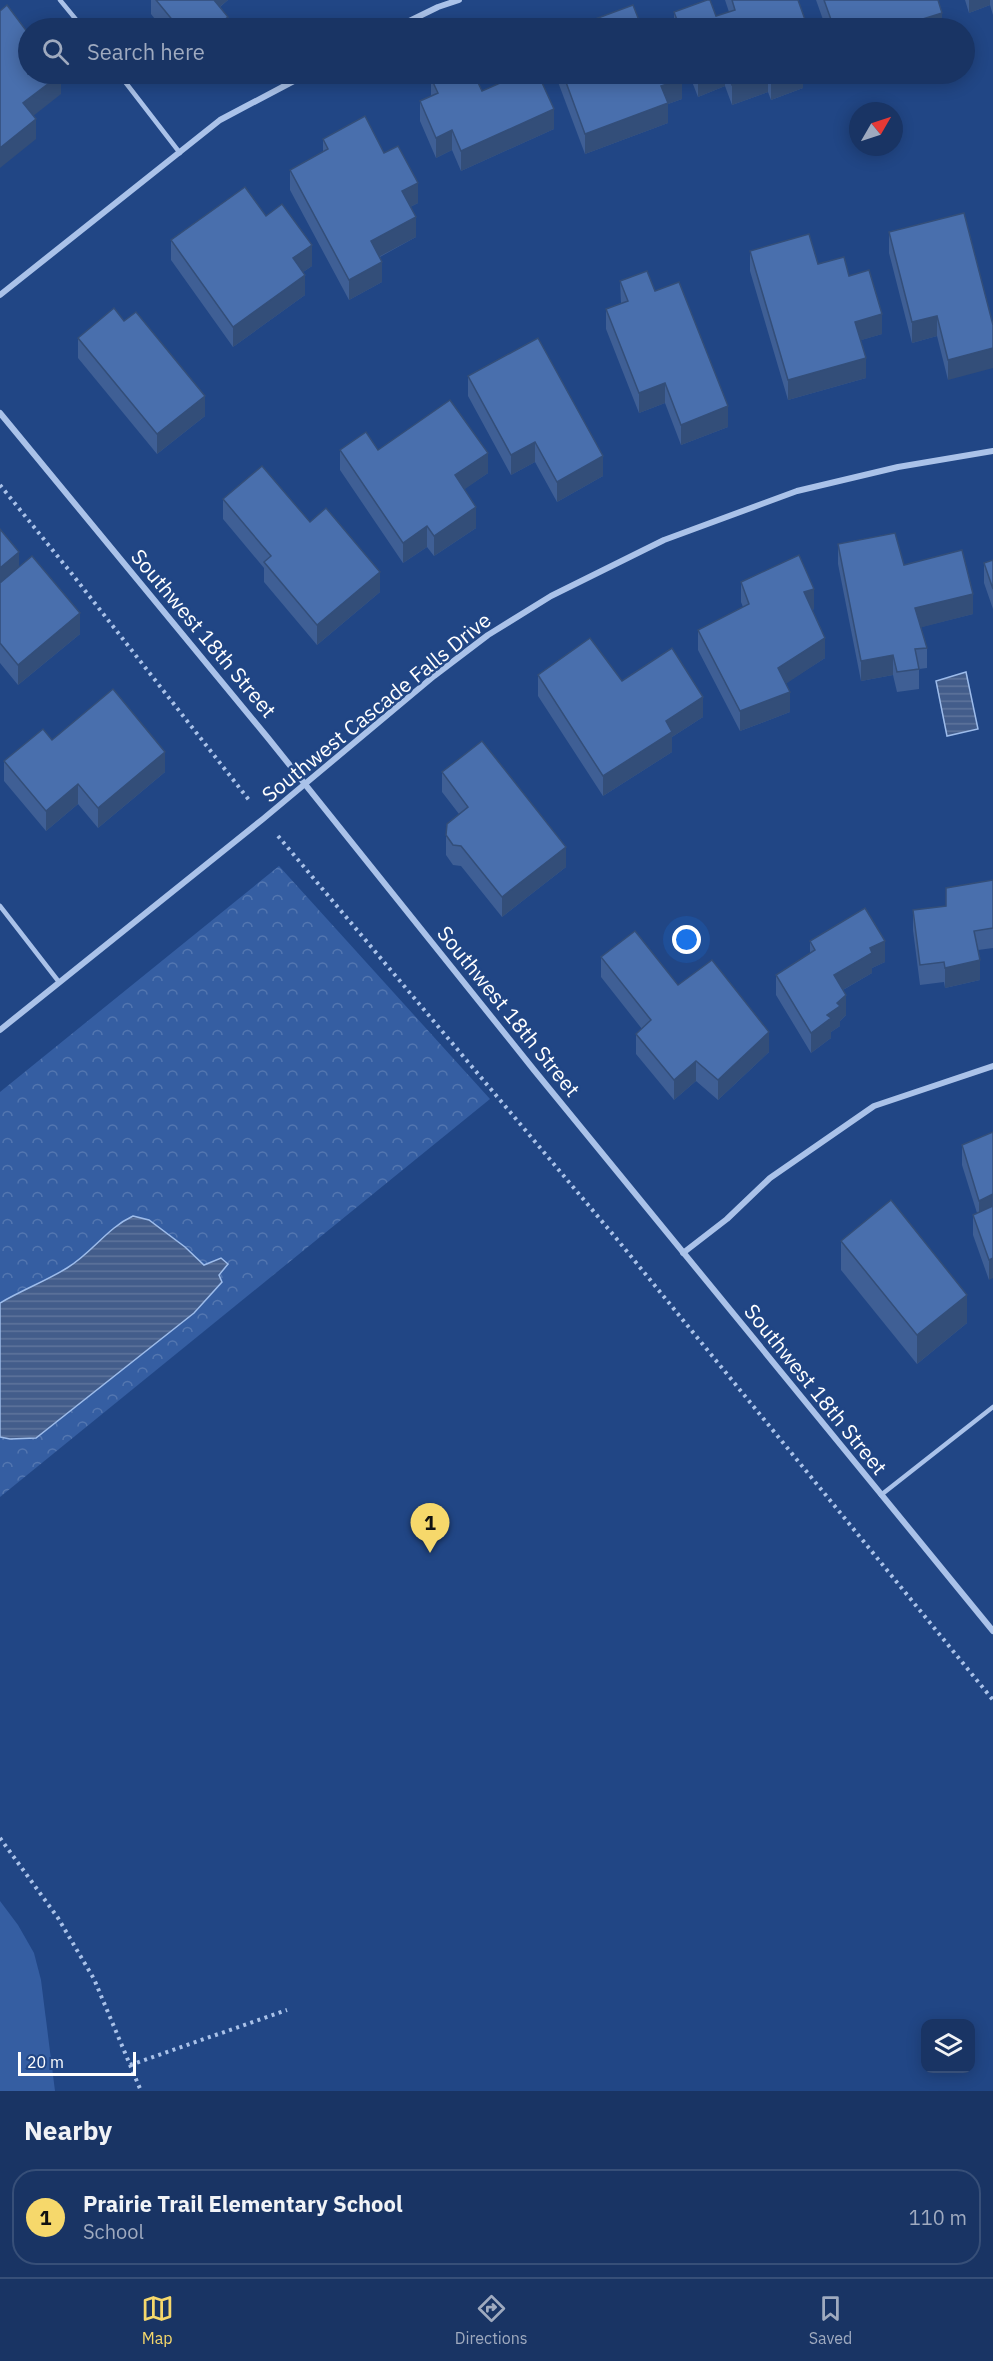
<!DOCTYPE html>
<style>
:root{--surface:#193464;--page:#263f6d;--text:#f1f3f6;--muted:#9faabf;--line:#374f78;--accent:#f6d86b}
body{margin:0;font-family:"IBM Plex Sans",sans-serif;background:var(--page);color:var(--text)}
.controls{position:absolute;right:18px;bottom:18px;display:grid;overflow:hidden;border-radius:12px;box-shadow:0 3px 15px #0003}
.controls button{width:54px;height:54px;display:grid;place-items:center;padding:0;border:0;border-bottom:2px solid var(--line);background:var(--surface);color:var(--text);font:30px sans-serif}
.compass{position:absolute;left:849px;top:102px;width:54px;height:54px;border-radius:50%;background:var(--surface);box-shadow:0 3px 15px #0003;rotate:51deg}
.scale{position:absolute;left:18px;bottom:15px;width:118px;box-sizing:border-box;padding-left:6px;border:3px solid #fff;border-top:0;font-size:16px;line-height:21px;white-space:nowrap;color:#fff;-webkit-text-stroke:4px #214685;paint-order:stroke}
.you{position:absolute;left:687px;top:940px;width:21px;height:21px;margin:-15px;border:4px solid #fff;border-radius:50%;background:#1a73e8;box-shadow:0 0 0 9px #1a73e833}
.badge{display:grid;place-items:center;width:39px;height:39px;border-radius:50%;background:var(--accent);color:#111;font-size:20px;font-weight:700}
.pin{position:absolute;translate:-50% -50px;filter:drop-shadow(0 2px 3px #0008)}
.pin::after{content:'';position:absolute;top:32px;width:21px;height:18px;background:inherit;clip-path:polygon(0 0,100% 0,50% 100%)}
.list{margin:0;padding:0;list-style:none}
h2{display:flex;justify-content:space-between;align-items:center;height:78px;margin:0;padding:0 24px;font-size:26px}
h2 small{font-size:20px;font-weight:400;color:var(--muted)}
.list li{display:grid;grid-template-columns:39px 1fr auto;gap:18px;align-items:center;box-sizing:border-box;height:96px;margin:0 12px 12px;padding:0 12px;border:2px solid var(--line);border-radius:24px}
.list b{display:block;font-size:22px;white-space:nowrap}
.list p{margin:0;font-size:20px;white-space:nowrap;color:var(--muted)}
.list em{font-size:20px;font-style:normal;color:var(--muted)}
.icon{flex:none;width:33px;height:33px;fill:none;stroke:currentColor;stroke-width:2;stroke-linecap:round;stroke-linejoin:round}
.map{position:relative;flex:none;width:993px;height:2091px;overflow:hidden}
.search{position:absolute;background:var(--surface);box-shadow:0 3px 15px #0003;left:18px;right:18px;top:18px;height:66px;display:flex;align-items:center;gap:15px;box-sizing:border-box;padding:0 21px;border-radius:33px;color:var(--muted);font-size:22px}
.sheet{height:186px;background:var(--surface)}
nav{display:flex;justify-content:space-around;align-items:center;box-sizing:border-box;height:84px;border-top:2px solid var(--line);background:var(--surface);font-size:16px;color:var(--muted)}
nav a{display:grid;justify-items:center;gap:3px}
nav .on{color:var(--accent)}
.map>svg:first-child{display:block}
.green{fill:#355ea2}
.forest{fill:url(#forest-crowns)}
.water{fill:url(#water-rules);stroke:#9dbceb;stroke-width:1.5}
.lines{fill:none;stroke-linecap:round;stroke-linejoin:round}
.path{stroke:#aac2e9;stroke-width:4;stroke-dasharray:3 4.5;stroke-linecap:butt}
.lane{stroke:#aac2e9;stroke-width:4.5}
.street{stroke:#aac2e9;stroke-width:6}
.wall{fill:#3f5f95}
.shaded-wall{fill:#334e79}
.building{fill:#496fad;stroke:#334e79;stroke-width:1.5}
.labels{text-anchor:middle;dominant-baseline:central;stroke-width:5;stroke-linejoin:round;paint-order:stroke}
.street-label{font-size:21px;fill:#fff;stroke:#214685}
</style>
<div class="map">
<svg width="993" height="2091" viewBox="0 0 993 2091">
<defs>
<pattern id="forest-crowns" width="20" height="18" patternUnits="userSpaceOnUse" patternTransform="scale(1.5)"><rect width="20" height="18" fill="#355ea2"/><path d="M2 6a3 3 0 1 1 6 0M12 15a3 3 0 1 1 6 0" fill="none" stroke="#5376b0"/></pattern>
<pattern id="water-rules" width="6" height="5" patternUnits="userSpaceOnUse" patternTransform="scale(1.5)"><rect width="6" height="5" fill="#435d8b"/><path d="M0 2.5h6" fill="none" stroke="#5f759c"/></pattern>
</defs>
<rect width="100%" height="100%" fill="#214685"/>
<path class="green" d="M0 1901 18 1925 34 1953 41 1980 55 2091H0Z"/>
<path class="forest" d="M279 866 490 1099 0 1497V1092Z"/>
<g class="water">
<path d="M966 672 978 729 947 736 936 681Z"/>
<path d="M133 1216 149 1220 185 1247 204 1265 221 1258 228 1264 219 1275 222 1282 194 1313 36 1438 10 1439 0 1437V1303C22 1290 46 1281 67 1268 92 1253 107 1228 133 1216Z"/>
</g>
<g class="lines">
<g class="path">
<path d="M0 485 72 574 249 800"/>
<path d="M278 836 616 1238 993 1700"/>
<path d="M0 1838 58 1918 94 1979 141 2091"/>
<path d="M130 2065 287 2010"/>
</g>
<g class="lane">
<path d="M60 0 83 28"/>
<path d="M119 74 180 153"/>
<path d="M0 906 59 982"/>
<path d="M881 1495 993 1407"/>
</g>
<g class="street">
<path d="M395 28 438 7 459 0"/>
<path d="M0 295 220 120 307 74"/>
<path d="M0 413 268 738 534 1070 993 1631"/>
<path d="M0 1030 263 819 434 676 488 635 551 596 664 540 797 491 898 467 993 451"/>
<path d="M683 1253 727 1219 770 1178 874 1106 993 1066"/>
</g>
</g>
<g class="wall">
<path d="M151 0H228L220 7 228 28H162L151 14Z"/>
<path d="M725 0H798L808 28H674V12L716 16 729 12Z"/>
<path d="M816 0H938L942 28H826Z"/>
<path d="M965 0H993V15L990 5 969 13Z"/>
<path d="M555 74H680L682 99 668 104V123L585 154Z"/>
<path d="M689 74H803V88L771 100 768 92 732 105 725 86 698 97Z"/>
<path d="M431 78 482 91 554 129 461 171 452 150 436 158 420 121V101L431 96Z"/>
<path d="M323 139 384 153 418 203 410 207 416 237 380 257 382 282 349 300 290 190V170L323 152Z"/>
<path d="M964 213 948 380 937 336 912 343 889 253V232Z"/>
<path d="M266 216 312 266 303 272 305 295 233 347 171 260V240Z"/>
<path d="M750 251 818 264 849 276 882 334 861 340 866 378 788 400 750 271Z"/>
<path d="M620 281 655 291 728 427 681 445 665 403 639 413 606 329V309L621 303Z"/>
<path d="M78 338 205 416 157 454 78 358Z"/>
<path d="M468 376 603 476 557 502 535 462 511 475 468 396Z"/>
<path d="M340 450H378L488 473 464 489 476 528 434 556 427 547 403 563 340 470Z"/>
<path d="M223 499 310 522 380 592 317 645 264 582V568L223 519Z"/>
<path d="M0 529 19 567 80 634 18 685 0 663Z"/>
<path d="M838 544 904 565 973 614 921 627 927 648V668L919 669V689L897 692 893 675 861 681 838 564Z"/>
<path d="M993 560V609L984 583V563Z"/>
<path d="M741 582 814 609 812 610 825 658 786 683 790 712 740 731 698 650V630L743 607 741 602Z"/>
<path d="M538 675 622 681 703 717 672 737V752L603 796 538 696Z"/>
<path d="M52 740 165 772 98 828 78 804 46 831 4 781V761Z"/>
<path d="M442 772 566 867 502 917 461 866 453 865 446 855V835L459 814 442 792Z"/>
<path d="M993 880V948L978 950 980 980 945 988 944 982 920 985 913 930V910L946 906Z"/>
<path d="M810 941 885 962 872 968V973L843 990 846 1015 840 1021V1026L831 1032V1038L811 1053 776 995V975L810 954Z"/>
<path d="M601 957 678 985 769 1052 718 1100 696 1081 674 1100 636 1054V1034L642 1029 601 977Z"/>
<path d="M993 1132 989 1280 973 1235V1215L977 1213 962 1165V1145Z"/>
<path d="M841 1241 967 1323 917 1364 841 1270Z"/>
</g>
<g class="shaded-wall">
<path d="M210 0H228L210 15Z"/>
<path d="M969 0H990V5L969 13Z"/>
<path d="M942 13V28H907V24Z"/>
<path d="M228 17V28H213Z"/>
<path d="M61 74V94L23 124V103Z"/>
<path d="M706 74H725V86L698 97V76Z"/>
<path d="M763 74H768V92L732 105V85Z"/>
<path d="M789 74H803V88L771 100V80Z"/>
<path d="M845 74H866L845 81Z"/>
<path d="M682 79V99L668 104V123L585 154V134L661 86Z"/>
<path d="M554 109V129L461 171V151Z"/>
<path d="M36 119V139L0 168V148Z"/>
<path d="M452 130V150L436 158V138Z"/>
<path d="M418 183V203L402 211V191Z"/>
<path d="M416 217V237L371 261V241Z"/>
<path d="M312 245V266L293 279V258Z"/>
<path d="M382 262V282L349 300V280Z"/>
<path d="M305 275V295L233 347V327Z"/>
<path d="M882 314V334L855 342V322Z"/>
<path d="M937 316V336L912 343V322Z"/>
<path d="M993 348V368L948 380V360Z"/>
<path d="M866 358V378L788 400V380Z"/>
<path d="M665 383V403L639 413V393Z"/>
<path d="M205 396V416L157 454V434Z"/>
<path d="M728 406V427L681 445V425Z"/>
<path d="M535 442V462L511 475V455Z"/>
<path d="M488 453V473L455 496V475Z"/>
<path d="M603 456V476L557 502V482Z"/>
<path d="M476 507V528L434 556V536Z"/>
<path d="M427 526V547L403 563V543Z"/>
<path d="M19 552V572L0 588V568Z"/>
<path d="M380 572V592L317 645V625Z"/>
<path d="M814 589V609L804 613V592Z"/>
<path d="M973 594V614L915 629V608Z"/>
<path d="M80 613V634L18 685V665Z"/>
<path d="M825 638V658L778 689V668Z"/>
<path d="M893 655V675L861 681V661Z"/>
<path d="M790 692V712L740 731V711Z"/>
<path d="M703 697V717L672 737V752L603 796V776L666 721Z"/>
<path d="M165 752V772L98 828V808Z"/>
<path d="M78 784V804L46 831V811Z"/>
<path d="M566 847V867L502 917V897Z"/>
<path d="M885 941V962L872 968V973L834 995V975L870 948Z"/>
<path d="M980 960V980L945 988V968Z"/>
<path d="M846 995V1015L840 1021V1026L831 1032V1038L811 1053V1033L837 1003Z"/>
<path d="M769 1032V1052L718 1100V1080Z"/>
<path d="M696 1061V1081L674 1100V1080Z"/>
<path d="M993 1194V1214L979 1221V1201Z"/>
<path d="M993 1258V1278L989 1280V1260Z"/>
<path d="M967 1295V1323L917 1364V1335Z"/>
</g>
<g class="building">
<path d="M156 0H214L228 17 213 28H179Z"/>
<path d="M707 0H710L716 16 735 10 732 0H798L808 28H680L674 12Z"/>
<path d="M824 0H938L942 13 907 24 909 28H834Z"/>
<path d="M7 5 28 33V74H61L23 103 36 119 0 148V11Z"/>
<path d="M633 5 642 28H571Z"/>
<path d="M441 74H474L482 91 521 74H538L554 109 461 151 452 130 436 138 420 101 438 93 431 78Z"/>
<path d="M563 74H680L682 79 661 86 668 103 585 134Z"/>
<path d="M697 74H706L698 76Z"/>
<path d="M728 74H763L732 85Z"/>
<path d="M769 74H789L771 80Z"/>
<path d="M365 116 384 153 398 146 418 183 402 191 416 217 371 241 382 262 349 280 290 170 328 149 323 139Z"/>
<path d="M245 187 266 216 282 204 312 245 293 258 305 275 233 327 171 240Z"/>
<path d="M964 213 993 325V348L948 360 937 316 912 322 889 232Z"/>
<path d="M809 234 818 264 844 257 849 276 869 270 882 314 855 322 866 358 788 380 750 251Z"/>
<path d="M647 271 655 291 679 282 728 406 681 425 665 383 639 393 606 309 628 301 620 281Z"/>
<path d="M114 308 124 321 136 312 205 396 157 434 78 338Z"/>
<path d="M538 338 603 456 557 482 535 442 511 455 468 376Z"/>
<path d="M450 400 488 453 455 475 476 507 434 536 427 526 403 543 340 450 366 432 378 450Z"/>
<path d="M262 466 310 522 326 508 380 572 317 625 264 562 271 556 223 499Z"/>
<path d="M0 529 19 552 0 568Z"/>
<path d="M895 533 904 565 962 550 973 594 915 608 927 648 915 649 919 669 897 672 893 655 861 661 838 544Z"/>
<path d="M799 555 814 589 804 592 825 638 778 668 790 692 740 711 698 630 749 604 741 582Z"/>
<path d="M32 556 80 613 18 665 0 643V583Z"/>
<path d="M993 560V589L984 563Z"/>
<path d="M590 638 622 681 672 648 703 697 666 721 672 732 603 776 538 675Z"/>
<path d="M113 689 165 752 98 808 78 784 46 811 4 761 43 729 52 740Z"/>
<path d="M482 741 566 847 502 897 461 846 453 845 446 835 447 824 468 807 442 772Z"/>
<path d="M993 880V928L974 931 980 960 945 968 944 962 920 965 913 910 946 906V888Z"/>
<path d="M865 908 885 941 870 948 872 953 834 975 846 995 837 1003 840 1006 827 1015 831 1018 811 1033 776 975 815 950 810 941Z"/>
<path d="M635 931 678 985 712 960 769 1032 718 1080 696 1061 674 1080 636 1034 651 1020 601 957Z"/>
<path d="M993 1132V1194L979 1201 962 1145Z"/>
<path d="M891 1200 967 1295 917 1335 841 1241Z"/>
<path d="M993 1206V1258L989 1260 973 1215Z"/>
</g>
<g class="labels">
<g class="street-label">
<text transform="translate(204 633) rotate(50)">Southwest 18th Street</text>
<text transform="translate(376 707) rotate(-39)">Southwest Cascade Falls Drive</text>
<text transform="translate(509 1011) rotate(51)">Southwest 18th Street</text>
<text transform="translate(816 1389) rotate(51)">Southwest 18th Street</text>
</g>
</g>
</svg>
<div class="controls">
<button><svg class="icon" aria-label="layers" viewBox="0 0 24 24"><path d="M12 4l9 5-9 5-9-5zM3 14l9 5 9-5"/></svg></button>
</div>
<svg class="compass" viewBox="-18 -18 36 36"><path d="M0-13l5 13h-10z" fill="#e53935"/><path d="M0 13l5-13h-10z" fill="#9faabf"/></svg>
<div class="scale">20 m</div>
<div class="you"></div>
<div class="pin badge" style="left:430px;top:1553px">1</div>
<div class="search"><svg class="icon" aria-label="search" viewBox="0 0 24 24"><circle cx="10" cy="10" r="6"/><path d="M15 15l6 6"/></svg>Search here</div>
</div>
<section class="sheet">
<h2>Nearby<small></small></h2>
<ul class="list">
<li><span class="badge">1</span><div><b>Prairie Trail Elementary School</b><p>School</p></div><em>110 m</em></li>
</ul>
</section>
<nav>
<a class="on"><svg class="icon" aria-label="map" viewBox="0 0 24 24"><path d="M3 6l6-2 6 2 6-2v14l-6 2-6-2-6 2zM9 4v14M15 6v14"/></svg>Map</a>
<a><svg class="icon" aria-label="directions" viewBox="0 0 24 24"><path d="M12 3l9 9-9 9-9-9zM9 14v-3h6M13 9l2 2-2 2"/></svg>Directions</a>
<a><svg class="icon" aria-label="saved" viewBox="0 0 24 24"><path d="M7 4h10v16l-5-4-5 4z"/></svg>Saved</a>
</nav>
